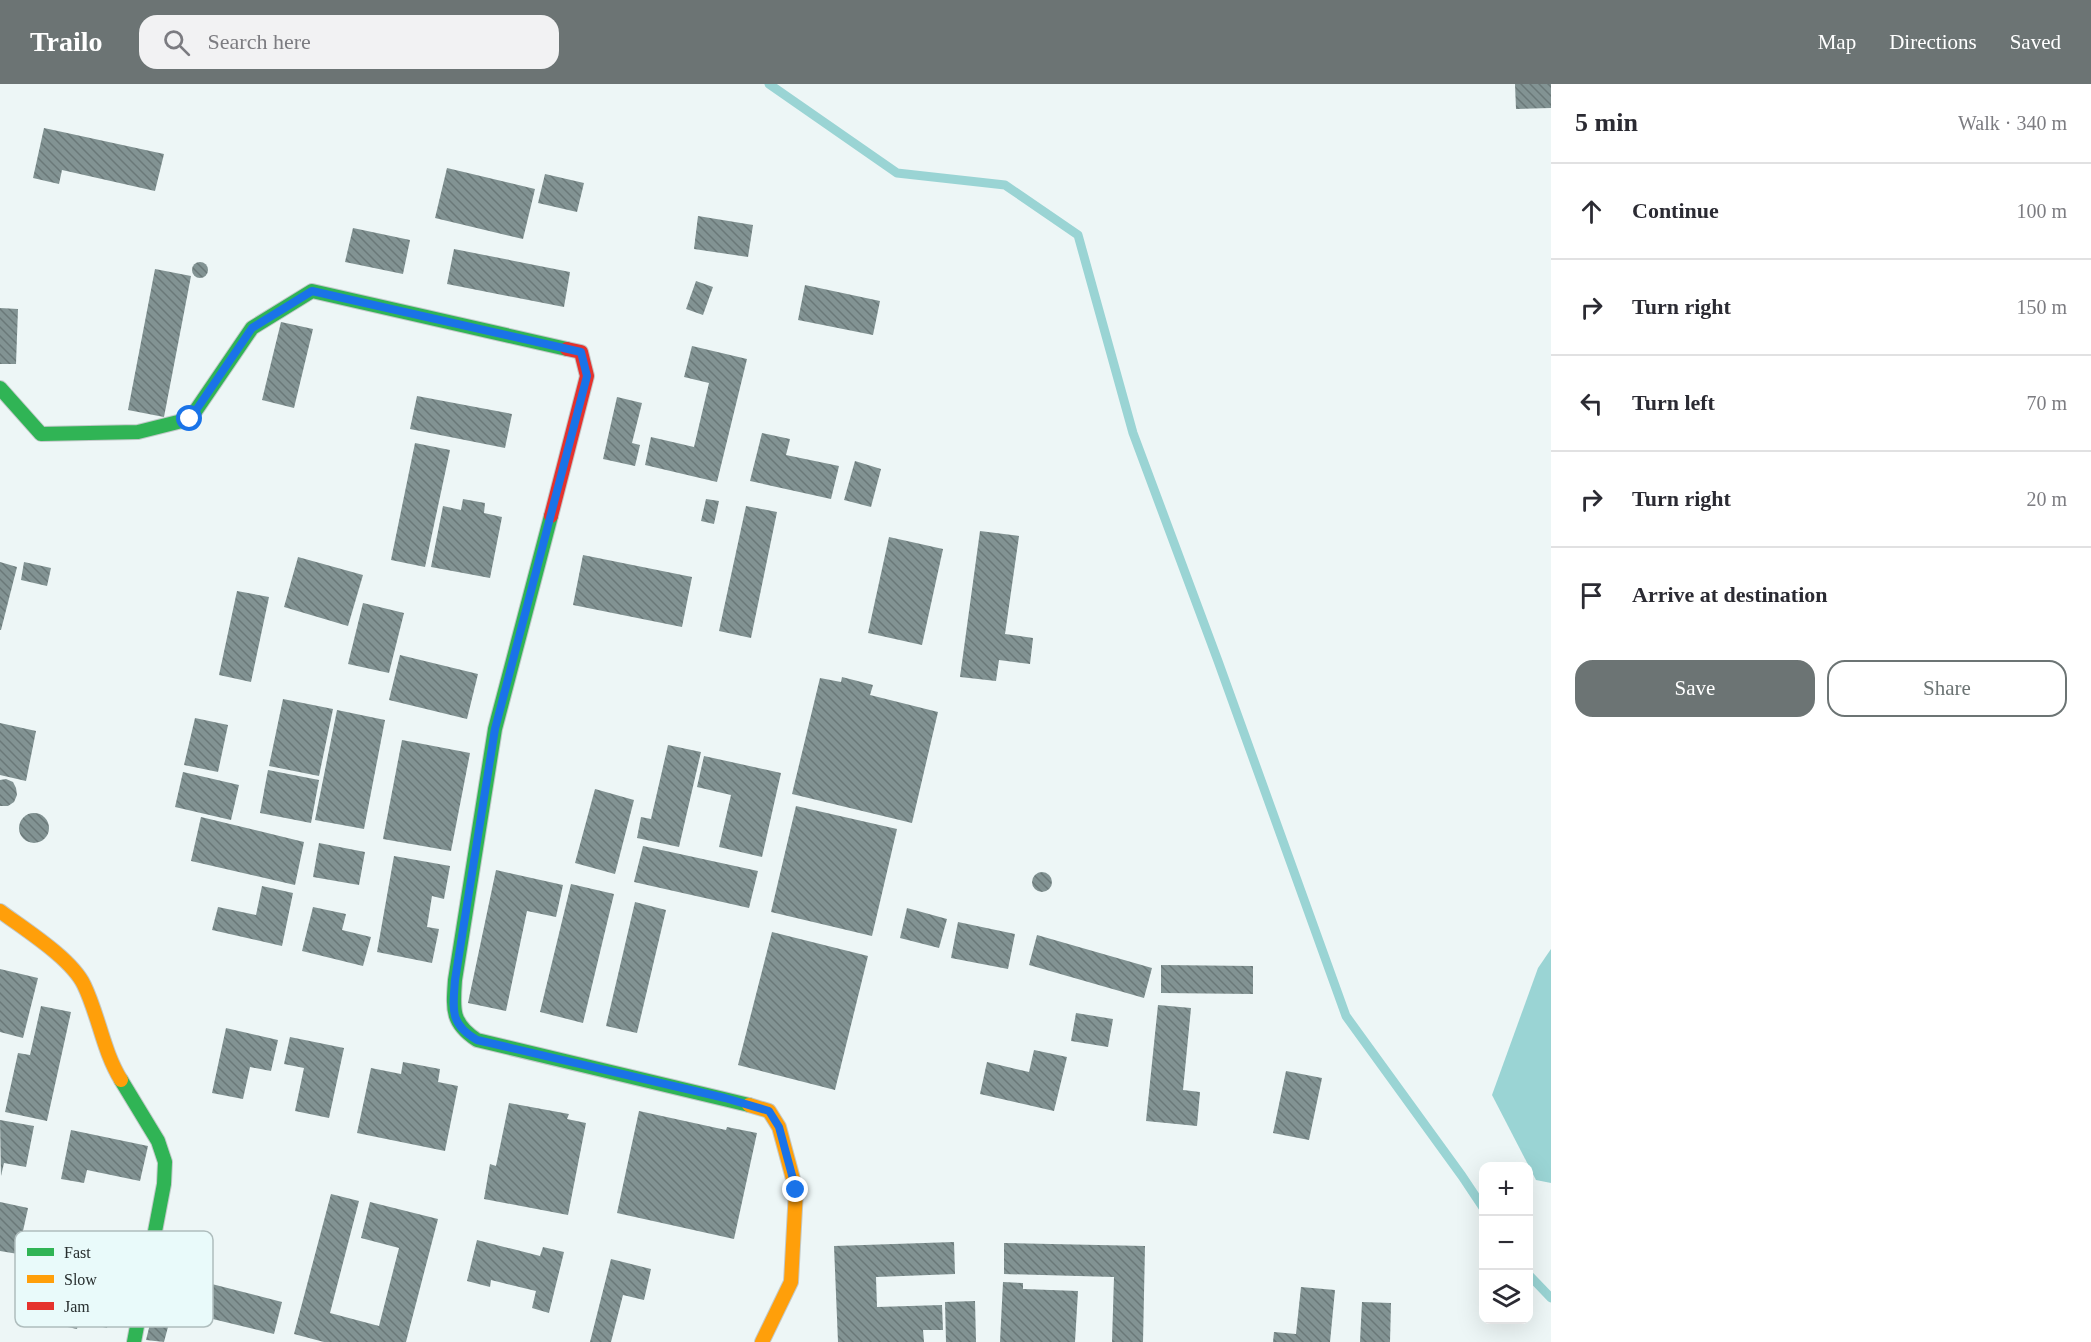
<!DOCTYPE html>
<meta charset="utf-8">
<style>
:root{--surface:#fff;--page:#f2f2f3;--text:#2b2b33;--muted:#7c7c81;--line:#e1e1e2;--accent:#6c7474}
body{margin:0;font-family:Georgia,serif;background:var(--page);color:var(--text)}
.controls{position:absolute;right:18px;bottom:18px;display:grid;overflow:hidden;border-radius:12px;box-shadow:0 6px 24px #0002}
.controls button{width:54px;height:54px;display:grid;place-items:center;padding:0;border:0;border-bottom:2px solid var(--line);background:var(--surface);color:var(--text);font:30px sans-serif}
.stop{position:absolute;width:18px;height:18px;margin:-14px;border:4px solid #1a73e8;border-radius:50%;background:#fff}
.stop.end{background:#1a73e8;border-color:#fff;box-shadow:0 2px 6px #0008}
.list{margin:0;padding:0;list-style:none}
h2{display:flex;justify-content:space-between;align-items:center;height:78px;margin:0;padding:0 24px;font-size:26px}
h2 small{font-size:20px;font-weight:400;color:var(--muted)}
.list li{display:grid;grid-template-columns:39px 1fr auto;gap:18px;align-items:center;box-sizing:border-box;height:96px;padding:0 24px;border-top:2px solid var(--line)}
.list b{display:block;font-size:22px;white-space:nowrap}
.list em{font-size:20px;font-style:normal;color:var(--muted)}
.actions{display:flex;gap:12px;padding:18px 24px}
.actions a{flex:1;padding:14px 0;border:2px solid var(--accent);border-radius:18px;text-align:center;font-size:21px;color:var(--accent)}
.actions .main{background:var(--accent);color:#fff}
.icon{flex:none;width:33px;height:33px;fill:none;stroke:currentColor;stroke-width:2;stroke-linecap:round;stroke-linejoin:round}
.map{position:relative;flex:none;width:1551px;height:1258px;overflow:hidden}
header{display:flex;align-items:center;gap:36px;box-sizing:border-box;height:84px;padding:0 30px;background:var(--accent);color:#fff}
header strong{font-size:28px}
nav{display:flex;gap:33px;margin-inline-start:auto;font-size:21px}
.search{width:420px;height:54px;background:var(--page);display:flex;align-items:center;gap:15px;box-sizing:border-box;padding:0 21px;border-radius:18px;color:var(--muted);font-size:22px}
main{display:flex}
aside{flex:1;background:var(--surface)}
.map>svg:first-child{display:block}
.water{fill:#9ad4d4}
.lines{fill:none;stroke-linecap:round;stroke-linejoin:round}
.stream{stroke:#9ad4d4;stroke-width:9}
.building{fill:url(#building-back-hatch)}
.fast-casing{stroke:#c2c9c9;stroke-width:16}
.slow-casing{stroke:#c2c9c9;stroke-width:16}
.jam-casing{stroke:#c2c9c9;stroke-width:16}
.fast{stroke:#30b455;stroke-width:14}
.slow{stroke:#ff9f0a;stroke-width:14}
.jam{stroke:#e5322d;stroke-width:14}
.route{stroke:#1a73e8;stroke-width:8}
.key{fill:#e9fafa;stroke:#afbdbd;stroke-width:1.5}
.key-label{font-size:16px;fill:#272e2e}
</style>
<header>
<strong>Trailo</strong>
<div class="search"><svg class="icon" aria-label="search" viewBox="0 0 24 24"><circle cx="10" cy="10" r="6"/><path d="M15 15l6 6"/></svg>Search here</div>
<nav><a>Map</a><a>Directions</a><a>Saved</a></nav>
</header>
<main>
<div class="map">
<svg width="1551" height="1258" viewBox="0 0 1551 1258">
<defs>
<pattern id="building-back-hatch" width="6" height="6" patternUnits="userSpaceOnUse" patternTransform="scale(1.5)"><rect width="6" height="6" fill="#829393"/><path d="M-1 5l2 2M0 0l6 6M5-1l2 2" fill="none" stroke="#6a7878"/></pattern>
</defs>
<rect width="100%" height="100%" fill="#edf6f6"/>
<path class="water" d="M1551 865V1099L1536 1096 1492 1011 1538 884Z"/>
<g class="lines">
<g class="stream">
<path d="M769 0 897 89 1005 101 1078 151 1133 349 1218 577 1346 932 1462 1092 1484 1125"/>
<path d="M1528 1190 1551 1214"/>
</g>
</g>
<g class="building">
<path d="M1515 0H1551V24L1516 25Z"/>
<path d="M44 44 164 70 155 107 62 86 59 100 33 94Z"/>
<path d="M447 84 535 105 523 155 435 134Z"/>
<path d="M545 90 584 99 577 128 538 119Z"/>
<path d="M698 132 753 141 748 173 694 165Z"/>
<path d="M353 144 410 156 403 190 345 178Z"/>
<path d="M454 165 570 188 564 223 447 200Z"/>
<circle cx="200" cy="186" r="8"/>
<path d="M155 185 191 192 164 333 128 326Z"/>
<path d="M696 197 713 203 703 231 686 225Z"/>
<path d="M805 201 880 217 873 251 798 236Z"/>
<path d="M0 224 18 225 16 280H0Z"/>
<path d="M281 238 313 245 294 324 262 316Z"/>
<path d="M692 262 747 275 717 398 645 381 651 353 694 363 709 299 684 293Z"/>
<path d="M417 312 512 330 505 364 410 345Z"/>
<path d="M617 313 642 319 632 359 640 361 635 382 603 375Z"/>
<path d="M762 349 790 355 786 371 839 382 831 415 750 397Z"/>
<path d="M415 359 450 366 425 483 391 476Z"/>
<path d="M855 377 881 385 871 423 844 416Z"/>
<path d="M463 415 485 419 484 429 502 433 490 494 431 483 443 422 461 426Z"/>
<path d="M706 415 719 417 714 440 701 437Z"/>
<path d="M746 422 777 428 751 554 719 547Z"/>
<path d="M980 447 1019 452 1005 550 1033 554 1030 580 999 576 996 597 960 593Z"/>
<path d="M889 453 943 465 922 561 868 549Z"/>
<path d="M583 471 692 493 682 543 573 521Z"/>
<path d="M298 473 363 491 348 542 284 523Z"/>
<path d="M0 478 17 483 1 546H0Z"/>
<path d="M24 478 51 484 47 502 21 496Z"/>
<path d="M237 507 269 513 251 598 219 591Z"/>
<path d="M363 519 404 529 389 589 348 580Z"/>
<path d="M400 571 478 590 467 635 389 616Z"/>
<path d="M842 593 873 601 870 611 938 628 912 739 792 710 820 594 841 598Z"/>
<path d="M283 615 333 625 319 692 269 682Z"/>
<path d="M337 626 385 636 364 745 315 736Z"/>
<path d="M195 634 228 641 218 688 184 681Z"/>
<path d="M0 639 36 647 26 697 0 691Z"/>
<path d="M402 656 470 669 451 767 383 755Z"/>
<path d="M668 661 701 668 679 763 637 754 641 733 651 735Z"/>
<path d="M704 672 781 689 762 773 719 763 731 711 697 703Z"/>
<path d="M268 686 319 696 311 739 260 729Z"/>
<path d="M183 688 239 701 231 736 175 723Z"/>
<path d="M6 695 13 698 16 704 17 711 14 718 8 722H0V696Z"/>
<path d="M595 705 634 716 615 790 575 779Z"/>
<path d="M796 722 897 745 872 852 771 828Z"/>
<circle cx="34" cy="744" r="15"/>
<path d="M201 733 304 758 295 801 191 777Z"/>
<path d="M319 759 365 768 359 801 313 793Z"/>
<path d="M643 762 758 787 749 824 634 798Z"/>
<path d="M394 772 450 782 444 815 432 812 427 843 439 845 432 879 377 868Z"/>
<path d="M496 786 563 801 556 833 527 827 506 927 468 919Z"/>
<circle cx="1042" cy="798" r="10"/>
<path d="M571 800 614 810 583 939 540 928Z"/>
<path d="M262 802 293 809 282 862 212 846 218 823 256 831Z"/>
<path d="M635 818 666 826 637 949 606 942Z"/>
<path d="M313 823 346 830 342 846 371 853 363 882 302 867Z"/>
<path d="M907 824 947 835 939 864 900 854Z"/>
<path d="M958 838 1015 850 1008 885 951 874Z"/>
<path d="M772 848 868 872 835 1006 738 981Z"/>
<path d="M1037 851 1152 884 1144 914 1029 881Z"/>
<path d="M1161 881 1253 882V910L1161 909Z"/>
<path d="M0 885 38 894 23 954 0 948Z"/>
<path d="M1158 921 1191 924 1183 1006 1200 1008 1197 1042 1146 1037Z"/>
<path d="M41 922 71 928 47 1037 5 1028 18 969 30 971Z"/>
<path d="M1076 929 1113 935 1108 963 1071 957Z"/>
<path d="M226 944 278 956 271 987 250 983 243 1015 212 1009Z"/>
<path d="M290 953 344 964 329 1034 295 1027 304 984 284 980Z"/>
<path d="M1034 966 1067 973 1054 1027 980 1010 987 978 1029 988Z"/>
<path d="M403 978 440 985 438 998 458 1002 445 1067 357 1049 371 984 401 990Z"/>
<path d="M1286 987 1322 994 1309 1056 1273 1049Z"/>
<path d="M509 1019 569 1030 567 1035 586 1039 568 1131 484 1115 490 1080 496 1082Z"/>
<path d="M639 1027 726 1046 727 1043 757 1049 734 1155 617 1129Z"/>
<path d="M0 1036 34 1042 26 1083 4 1079 1 1092Z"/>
<path d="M71 1046 148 1062 140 1097 87 1086 84 1099 61 1095Z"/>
<path d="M331 1110 359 1117 330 1229 379 1242 399 1164 361 1154 370 1118 438 1135 406 1258H324L294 1250Z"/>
<path d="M0 1118 28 1124 18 1170 0 1167Z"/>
<path d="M477 1156 540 1172 543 1163 564 1168 549 1229 532 1224 536 1207 491 1196 490 1203 467 1197Z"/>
<path d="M954 1158 955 1190 876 1193 877 1223 942 1221 943 1246H923L924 1258H838L834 1162Z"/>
<path d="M1004 1159 1145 1162 1143 1258H1112L1114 1193 1004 1190Z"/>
<path d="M611 1175 651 1185 644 1216 623 1211 611 1258H590Z"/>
<path d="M196 1196 282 1218 274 1250 188 1229Z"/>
<path d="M1003 1198 1023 1199V1205L1078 1207 1075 1258H1000Z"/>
<path d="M98 1200 115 1204 107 1244 90 1240Z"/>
<path d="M1301 1203 1335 1206 1330 1258H1273L1274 1248 1296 1250Z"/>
<path d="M64 1215 83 1219 77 1245 58 1241Z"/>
<path d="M975 1217 976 1258H946L945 1218Z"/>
<path d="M1362 1218 1391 1219 1390 1258H1360Z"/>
<path d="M154 1224 172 1228 164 1258 146 1256Z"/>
</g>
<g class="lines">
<defs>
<g id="fast">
<path d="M0 304 41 350 138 348 190 335 252 244 312 207 567 265"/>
<path d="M551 432 495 645 455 896C453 925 451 939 477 956L749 1021"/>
<path d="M121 996 158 1057 165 1078 164 1100 134 1258"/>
</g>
<g id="slow">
<path d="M0 827C24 845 71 874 84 901 99 932 103 967 121 996"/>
<path d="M749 1021 769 1027 779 1043 796 1106 791 1198 762 1258"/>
</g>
<path id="jam" d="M551 432 587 292 581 268 567 265"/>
</defs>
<use href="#fast" class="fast-casing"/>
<use href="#slow" class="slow-casing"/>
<use href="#jam" class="jam-casing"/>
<use href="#fast" class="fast"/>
<use href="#slow" class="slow"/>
<use href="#jam" class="jam"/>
</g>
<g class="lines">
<path class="route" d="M190 335 252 244 312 207 581 268 587 292 495 645 455 896C453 925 449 940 477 956L725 1014 769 1027 779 1043 796 1106"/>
</g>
<rect x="15" y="1147" width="198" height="96" rx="9" class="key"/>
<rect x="27" y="1164" width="27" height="8" fill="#30b455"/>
<rect x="27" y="1191" width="27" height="8" fill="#ff9f0a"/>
<rect x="27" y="1218" width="27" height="8" fill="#e5322d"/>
<g class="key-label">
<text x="64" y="1174">Fast</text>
<text x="64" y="1201">Slow</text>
<text x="64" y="1228">Jam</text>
</g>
</svg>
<div class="controls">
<button>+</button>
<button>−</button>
<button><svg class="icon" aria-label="layers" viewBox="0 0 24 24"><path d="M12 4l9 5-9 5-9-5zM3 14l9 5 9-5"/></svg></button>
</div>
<div class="stop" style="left:190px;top:335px"></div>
<div class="stop end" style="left:796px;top:1106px"></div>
</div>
<aside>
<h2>5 min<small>Walk · 340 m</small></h2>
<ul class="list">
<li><svg class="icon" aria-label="ahead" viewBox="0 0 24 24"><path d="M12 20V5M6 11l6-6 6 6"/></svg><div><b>Continue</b></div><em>100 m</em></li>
<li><svg class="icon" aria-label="right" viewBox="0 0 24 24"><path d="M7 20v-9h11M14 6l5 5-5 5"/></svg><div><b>Turn right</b></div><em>150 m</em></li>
<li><svg class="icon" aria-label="left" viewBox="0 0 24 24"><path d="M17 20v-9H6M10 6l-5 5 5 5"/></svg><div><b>Turn left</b></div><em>70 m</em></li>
<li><svg class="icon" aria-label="right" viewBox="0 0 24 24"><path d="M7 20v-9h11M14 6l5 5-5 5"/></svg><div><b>Turn right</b></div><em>20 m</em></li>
<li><svg class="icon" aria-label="arrive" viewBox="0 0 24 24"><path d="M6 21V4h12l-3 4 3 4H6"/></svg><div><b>Arrive at destination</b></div></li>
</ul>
<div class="actions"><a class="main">Save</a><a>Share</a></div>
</aside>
</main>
